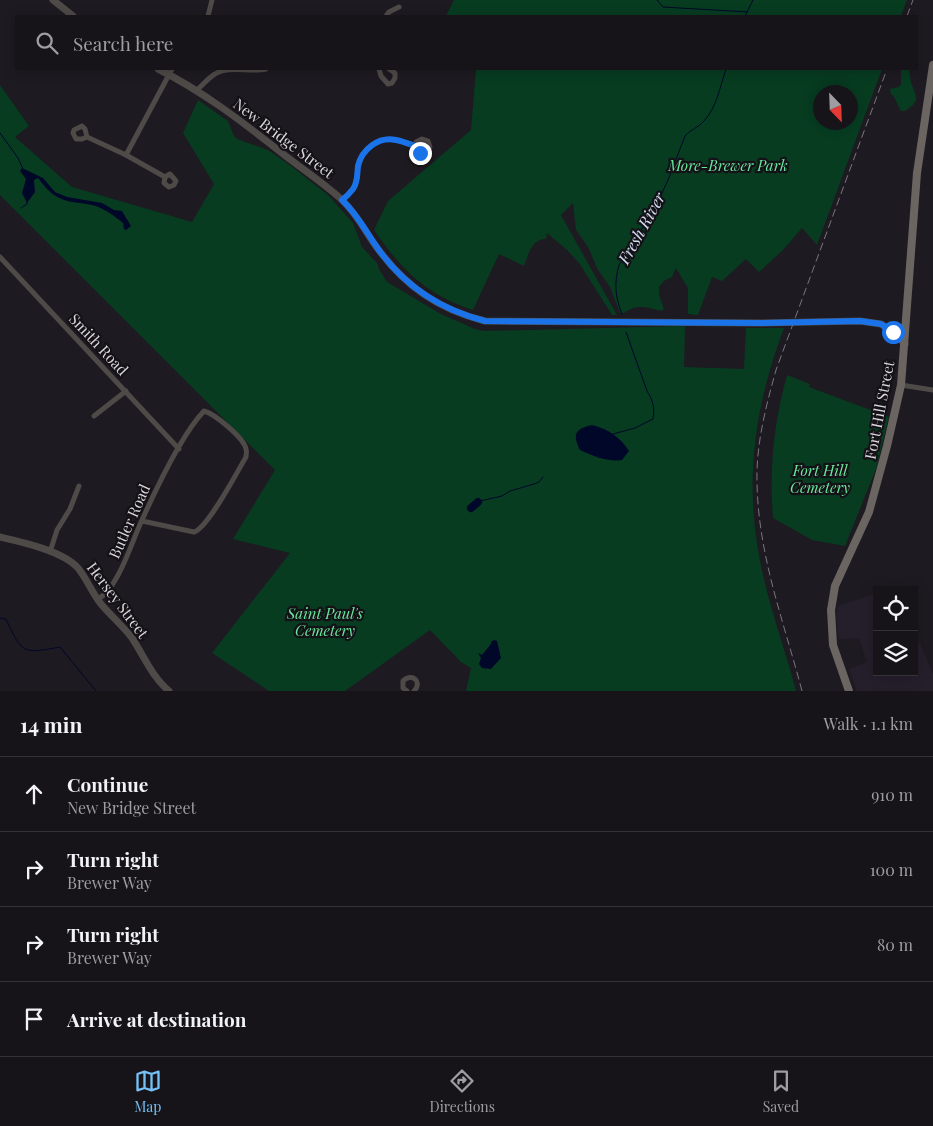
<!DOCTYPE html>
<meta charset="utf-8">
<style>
:root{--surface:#161419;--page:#1f1d22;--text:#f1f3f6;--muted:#9e9ea2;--line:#353338;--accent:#75c0f6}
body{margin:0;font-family:"Playfair Display",serif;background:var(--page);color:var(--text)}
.controls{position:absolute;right:15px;bottom:15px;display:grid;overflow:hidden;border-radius:0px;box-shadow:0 2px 12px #0003}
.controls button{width:45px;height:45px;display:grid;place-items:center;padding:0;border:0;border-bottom:1px solid var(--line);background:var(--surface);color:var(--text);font:25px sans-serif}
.compass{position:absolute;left:813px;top:85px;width:45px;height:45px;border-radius:50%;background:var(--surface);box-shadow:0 2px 12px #0003;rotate:157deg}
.stop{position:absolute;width:15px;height:15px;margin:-11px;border:4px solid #1a73e8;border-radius:50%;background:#fff}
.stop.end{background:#1a73e8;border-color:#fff;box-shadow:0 1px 5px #0008}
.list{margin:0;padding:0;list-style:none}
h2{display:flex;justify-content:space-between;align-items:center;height:65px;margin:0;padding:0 20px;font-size:21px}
h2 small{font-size:16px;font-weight:400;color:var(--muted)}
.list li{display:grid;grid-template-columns:32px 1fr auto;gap:15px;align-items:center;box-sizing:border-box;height:75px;padding:0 20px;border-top:1px solid var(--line)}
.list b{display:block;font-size:19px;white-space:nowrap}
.list p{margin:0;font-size:16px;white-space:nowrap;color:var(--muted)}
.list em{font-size:16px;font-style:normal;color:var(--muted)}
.icon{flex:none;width:28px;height:28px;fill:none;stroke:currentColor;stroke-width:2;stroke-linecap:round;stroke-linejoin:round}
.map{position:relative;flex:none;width:933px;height:691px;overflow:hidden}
.search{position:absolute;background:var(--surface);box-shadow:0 2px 12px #0003;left:15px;right:15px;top:15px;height:55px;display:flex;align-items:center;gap:12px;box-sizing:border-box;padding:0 18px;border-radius:0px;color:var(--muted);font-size:19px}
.sheet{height:365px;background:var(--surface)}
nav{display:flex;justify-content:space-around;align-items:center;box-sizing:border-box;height:70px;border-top:1px solid var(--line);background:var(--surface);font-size:14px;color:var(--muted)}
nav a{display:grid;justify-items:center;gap:2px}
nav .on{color:var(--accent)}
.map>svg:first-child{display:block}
.built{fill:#251f2c}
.green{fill:#073c21;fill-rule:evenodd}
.water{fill:#000729}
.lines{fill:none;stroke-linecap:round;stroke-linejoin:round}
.stream{stroke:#000729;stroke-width:1}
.river{stroke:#000729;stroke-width:8}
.minor{stroke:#4e4a48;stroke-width:5}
.tertiary{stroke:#4e4a48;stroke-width:7}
.secondary{stroke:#6b6561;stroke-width:8}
.rail{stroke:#79767c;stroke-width:1;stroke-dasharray:8 4;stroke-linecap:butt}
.route{stroke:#1a73e8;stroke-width:6}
.labels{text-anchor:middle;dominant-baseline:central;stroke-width:4.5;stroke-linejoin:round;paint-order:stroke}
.street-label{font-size:15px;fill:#dad8dd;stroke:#141117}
.park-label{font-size:15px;font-style:italic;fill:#69e79c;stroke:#141117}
.water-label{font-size:16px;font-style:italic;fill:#d4e1f5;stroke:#141117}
</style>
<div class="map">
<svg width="933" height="691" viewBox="0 0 933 691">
<rect width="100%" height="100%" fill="#1d1a21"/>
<path class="built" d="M877 593V672H914V630L933 674V691H857L849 669 867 662 859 638 839 639 836 616 838 606Z"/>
<g class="green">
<path d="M454 0H907L901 16H446Z"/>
<path d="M476 69H882L817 245 802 228 783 250 759 272 746 259 722 281 712 277 698 315 688 314V288L676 268 672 277 664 281 659 287V295L664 309 661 311C647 307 636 304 624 313H620L610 287 598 270 588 247 576 230 573 203 561 215 617 315H612L579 263 567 250 547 233 546 239C531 239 529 254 524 266L499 254 473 310C426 295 401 269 374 230L388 201 471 130ZM820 92H850V122H820Z"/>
<path d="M901 69H909C910 74 910 80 912 85 917 99 920 101 905 111H901C897 105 897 99 891 94L890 89 899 87 901 84Z"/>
<path d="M0 85 29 126 15 137 72 187 192 222 214 184 183 133 198 100 228 121 234 136 237 139 268 150 291 166 328 195 353 223 362 247 377 263 379 269 387 282 441 314 475 329 484 331 685 326 684 367 744 369 746 328H784C753 410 743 489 763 575 772 615 786 652 796 691H466L471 668 461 662 430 630 345 691H269L212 653 290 553 233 539 275 470 0 195Z"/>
<path d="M787 375 810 384 809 387 889 417 876 469 845 546 812 540 773 518C769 469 774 422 787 375Z"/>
</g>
<g class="water">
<path d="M22 168 43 178 55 192 67 197 102 203 114 210 122 211 131 226 126 230 124 229 123 223C113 215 104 208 92 205 79 202 65 203 54 195 47 190 43 184 38 178L34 180 35 192 27 203 22 193 26 179 20 171Z"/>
<path d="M592 425C608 429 620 437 629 451L622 460C607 462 593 456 580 450 572 434 575 429 592 425Z"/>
<path d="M494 640 497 641 501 658 491 669 482 668 479 664 481 658 478 653 482 655 491 644V642Z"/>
</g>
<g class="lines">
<g class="stream">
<path d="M657 0 663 7 748 12"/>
<path d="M745 16 753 0"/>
<path d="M0 133 18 158 23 169"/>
<path d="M21 208 27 204V199"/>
<path d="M622 314C615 297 614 283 619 265L655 208 668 180 685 136C691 129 698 128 704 121 717 107 720 86 726 69"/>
<path d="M613 434 635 428 653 419C655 407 653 401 647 391L626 332"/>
<path d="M480 501 502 496 510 491 534 484 539 482 543 477"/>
<path d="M0 618 6 619C22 654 23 654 60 647L96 691"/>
</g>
<path class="river" d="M471 508 478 502"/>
<g class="minor">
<path d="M208 16 212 0"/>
<path d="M386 16 389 12 399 7"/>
<path d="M379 69 381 76 388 84 392 83 395 78V73L389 69"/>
<path d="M197 90C203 85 208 78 215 74 229 65 250 73 266 69"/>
<path d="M87 137 85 129 82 126 74 130 73 133 76 139H82L87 137 126 155"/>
<path d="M165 177 164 183 169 187 174 185 176 181 170 174 165 177 126 155 172 69"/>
<path d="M342 200C346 197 350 193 353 189 358 182 357 174 358 166 362 149 379 136 396 140 403 141 409 144 415 146L417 152 423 153 427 152 430 147 428 141 422 139 416 142 415 146"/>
<path d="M0 257 179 449"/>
<path d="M901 385 933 390"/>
<path d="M94 416 126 391"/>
<path d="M50 552 57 530 70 509 79 486"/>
<path d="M98 599C118 589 132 541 142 520 156 489 181 435 204 411 215 414 244 438 246 449 247 452 246 455 246 457 237 472 208 528 194 532L142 521"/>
<path d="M407 691 403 688V681C412 672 423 682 414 691"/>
</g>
<g class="tertiary">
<path d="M53 0 73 16"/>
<path d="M158 69C202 91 240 120 278 150 299 167 321 181 341 199 357 214 363 228 375 245 404 285 436 309 485 321L760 323 860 321 881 324 893 332 905 344"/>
<path d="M0 537C22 542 63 551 78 568 87 579 92 593 101 604 111 616 123 626 132 638 144 656 152 677 169 691"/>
</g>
<path class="secondary" d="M849 691 833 645 831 610 835 586 869 512 887 446 901 385 917 173 933 65"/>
<g class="rail">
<path d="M907 16 913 0"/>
<path d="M802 691C784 622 758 555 757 482 756 444 766 406 776 370L887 69"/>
</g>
</g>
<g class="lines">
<path class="route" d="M420 153 417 152 415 146C409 144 402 141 396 140 379 136 362 149 358 166 357 174 358 182 353 189 350 193 346 197 342 200 356 213 364 228 374 243 401 284 438 309 485 321L760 323 860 321 881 324 893 332"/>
</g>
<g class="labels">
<g class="street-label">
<text transform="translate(284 138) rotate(37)">New Bridge Street</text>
<text transform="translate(99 344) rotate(47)">Smith Road</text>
<text transform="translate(879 410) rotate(-79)">Fort Hill Street</text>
<text transform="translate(129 521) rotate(-66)">Butler Road</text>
<text transform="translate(118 600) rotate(53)">Hersey Street</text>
</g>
<g class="park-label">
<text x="728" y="165">More-Brewer Park</text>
<text x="820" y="470">Fort Hill<tspan x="820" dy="17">Cemetery</tspan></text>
<text x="325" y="613">Saint Paul's<tspan x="325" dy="17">Cemetery</tspan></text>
</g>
<g class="water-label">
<text transform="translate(641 228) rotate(-61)">Fresh River</text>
</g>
</g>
</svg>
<div class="controls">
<button><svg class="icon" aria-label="locate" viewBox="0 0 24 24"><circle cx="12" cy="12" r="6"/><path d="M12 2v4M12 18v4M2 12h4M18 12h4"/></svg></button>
<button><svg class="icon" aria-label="layers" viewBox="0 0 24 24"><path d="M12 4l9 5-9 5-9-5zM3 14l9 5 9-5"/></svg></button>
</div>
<svg class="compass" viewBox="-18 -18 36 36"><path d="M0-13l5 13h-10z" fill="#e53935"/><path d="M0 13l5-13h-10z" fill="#9e9ea2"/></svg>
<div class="stop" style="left:893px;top:332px"></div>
<div class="stop end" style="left:420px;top:153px"></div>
<div class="search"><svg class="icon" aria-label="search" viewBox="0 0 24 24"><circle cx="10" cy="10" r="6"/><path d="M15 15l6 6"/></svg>Search here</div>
</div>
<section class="sheet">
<h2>14 min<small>Walk · 1.1 km</small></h2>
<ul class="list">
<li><svg class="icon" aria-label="ahead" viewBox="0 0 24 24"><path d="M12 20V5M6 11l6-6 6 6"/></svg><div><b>Continue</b><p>New Bridge Street</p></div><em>910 m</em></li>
<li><svg class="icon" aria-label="right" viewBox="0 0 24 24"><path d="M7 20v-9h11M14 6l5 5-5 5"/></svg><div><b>Turn right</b><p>Brewer Way</p></div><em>100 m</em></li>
<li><svg class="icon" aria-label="right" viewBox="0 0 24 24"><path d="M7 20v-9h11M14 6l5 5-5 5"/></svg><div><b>Turn right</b><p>Brewer Way</p></div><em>80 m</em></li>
<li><svg class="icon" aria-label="arrive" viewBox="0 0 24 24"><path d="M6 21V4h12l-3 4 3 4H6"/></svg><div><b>Arrive at destination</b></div></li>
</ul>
</section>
<nav>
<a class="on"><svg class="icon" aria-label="map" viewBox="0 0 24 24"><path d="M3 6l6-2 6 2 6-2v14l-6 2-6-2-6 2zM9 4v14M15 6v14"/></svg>Map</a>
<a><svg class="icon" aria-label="directions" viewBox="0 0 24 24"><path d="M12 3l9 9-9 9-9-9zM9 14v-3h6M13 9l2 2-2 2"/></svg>Directions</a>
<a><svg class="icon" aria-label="saved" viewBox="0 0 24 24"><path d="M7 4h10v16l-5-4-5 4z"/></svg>Saved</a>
</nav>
